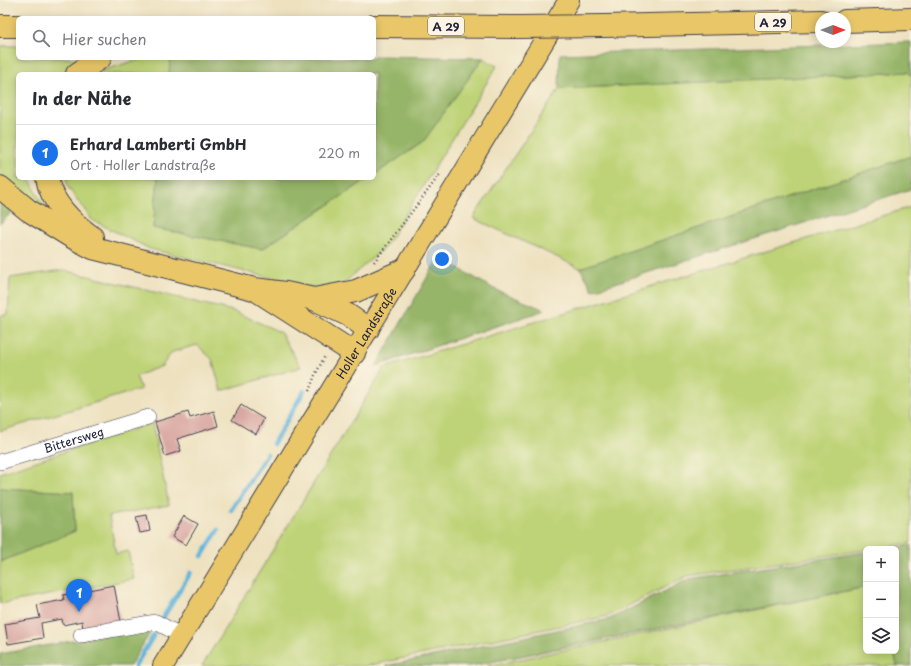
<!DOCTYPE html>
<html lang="de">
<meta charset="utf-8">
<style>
:root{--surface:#fff;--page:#f7f7f7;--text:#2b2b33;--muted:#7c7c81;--line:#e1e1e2;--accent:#1a73e8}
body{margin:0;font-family:"Playpen Sans",sans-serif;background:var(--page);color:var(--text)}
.controls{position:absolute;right:12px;bottom:12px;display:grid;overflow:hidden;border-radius:6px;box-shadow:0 2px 10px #0003}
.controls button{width:36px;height:36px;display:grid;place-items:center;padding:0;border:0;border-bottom:1px solid var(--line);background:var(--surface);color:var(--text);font:20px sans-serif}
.compass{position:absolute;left:815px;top:12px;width:36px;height:36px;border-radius:50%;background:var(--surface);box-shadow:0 2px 10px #0003;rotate:90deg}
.you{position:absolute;left:442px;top:259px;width:14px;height:14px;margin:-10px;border:3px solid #fff;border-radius:50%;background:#1a73e8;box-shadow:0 0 0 6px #1a73e833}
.badge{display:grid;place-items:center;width:26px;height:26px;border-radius:50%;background:var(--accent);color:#fff;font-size:13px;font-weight:700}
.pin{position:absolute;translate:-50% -33px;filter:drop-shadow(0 1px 2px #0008)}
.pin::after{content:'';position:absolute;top:21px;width:14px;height:12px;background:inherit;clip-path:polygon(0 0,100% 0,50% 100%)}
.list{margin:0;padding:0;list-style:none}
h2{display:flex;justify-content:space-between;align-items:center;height:52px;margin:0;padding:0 16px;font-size:17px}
h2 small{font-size:13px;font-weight:400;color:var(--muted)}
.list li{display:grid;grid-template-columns:26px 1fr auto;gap:12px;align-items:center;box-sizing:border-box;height:56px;padding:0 16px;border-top:1px solid var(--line)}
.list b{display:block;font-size:15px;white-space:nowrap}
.list p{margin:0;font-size:13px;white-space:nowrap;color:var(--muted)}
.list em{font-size:13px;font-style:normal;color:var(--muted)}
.icon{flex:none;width:22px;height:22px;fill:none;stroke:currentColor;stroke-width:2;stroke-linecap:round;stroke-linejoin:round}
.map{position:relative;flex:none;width:911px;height:666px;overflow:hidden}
.search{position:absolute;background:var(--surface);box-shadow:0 2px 10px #0003;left:16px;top:16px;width:360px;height:44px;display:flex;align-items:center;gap:10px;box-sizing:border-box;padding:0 14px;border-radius:6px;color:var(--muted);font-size:15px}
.panel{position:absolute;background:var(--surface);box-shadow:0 2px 10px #0003;left:16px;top:72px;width:360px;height:108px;border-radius:6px}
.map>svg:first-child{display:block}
.green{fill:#bed377;stroke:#707a59}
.forest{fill:#96b568;stroke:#5c6c52}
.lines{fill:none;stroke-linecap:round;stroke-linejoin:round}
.stream{stroke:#5fb4db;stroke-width:4.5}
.building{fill:#d6a09c}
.minor-casing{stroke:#403f4f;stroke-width:16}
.major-casing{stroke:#403f4f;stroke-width:22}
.highway-casing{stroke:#403f4f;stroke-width:24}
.path{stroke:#403f4f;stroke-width:2.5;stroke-dasharray:1 3;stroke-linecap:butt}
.minor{stroke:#fff;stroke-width:15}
.major{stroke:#e9c769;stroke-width:20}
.highway{stroke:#e9c769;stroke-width:22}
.highway-bridge-casing{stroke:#403f4f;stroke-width:24;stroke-linecap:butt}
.highway-bridge{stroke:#e9c769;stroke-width:22}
.labels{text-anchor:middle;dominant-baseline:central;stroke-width:3;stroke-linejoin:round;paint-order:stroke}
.shield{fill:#fcf5e5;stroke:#63616e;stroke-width:1}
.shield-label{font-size:11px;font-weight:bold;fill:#22223b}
.street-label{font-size:12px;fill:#22223b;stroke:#fcf5e5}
</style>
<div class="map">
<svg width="911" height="666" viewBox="0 0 911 666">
<rect width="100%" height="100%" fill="#fcf5e5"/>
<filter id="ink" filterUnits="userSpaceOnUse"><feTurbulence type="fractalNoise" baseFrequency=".025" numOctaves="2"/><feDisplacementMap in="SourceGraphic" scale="8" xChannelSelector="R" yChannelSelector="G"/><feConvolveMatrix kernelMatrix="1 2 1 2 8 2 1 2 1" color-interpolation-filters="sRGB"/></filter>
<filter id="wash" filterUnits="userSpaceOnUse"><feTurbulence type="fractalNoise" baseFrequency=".012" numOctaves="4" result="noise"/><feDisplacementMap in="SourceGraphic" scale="16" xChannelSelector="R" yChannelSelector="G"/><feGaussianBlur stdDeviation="0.9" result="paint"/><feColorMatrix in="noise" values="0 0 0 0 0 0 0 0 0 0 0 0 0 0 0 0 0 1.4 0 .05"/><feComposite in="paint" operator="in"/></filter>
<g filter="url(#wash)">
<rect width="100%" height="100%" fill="#ede1bf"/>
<g class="green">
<path d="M0 46H18V58H82L61 74H18V178H30L31 182 48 215 0 174Z"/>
<path d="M144 58H170L169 74H101L104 70Z"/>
<path d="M483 58 497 66 386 246 343 284 318 289 150 249 92 220 68 187 66 178H158L153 228 262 249 369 178H374V175L423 142Z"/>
<path d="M908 72 911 76V156L580 268 473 218 559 89Z"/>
<path d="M911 207V543L687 576 608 616 366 666H202L384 368Z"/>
<path d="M63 270 233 311 280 332 301 367 221 391 212 359 197 345 172 352 162 366 136 376 141 389 0 431V316L8 314 10 278Z"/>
<path d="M152 423 169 505 109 516 116 554 128 551 134 579 0 604V562L75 531 73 492 0 488V473Z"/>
<path d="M866 587V651H894L897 666H488Z"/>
</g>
<g class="forest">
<path d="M911 42V76L908 72 559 89 560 54Z"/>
<path d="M374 56 483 58 423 142 374 175V74H169L170 58H374Z"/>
<path d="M911 156V189L593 290 580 268Z"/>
<path d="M158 178H369L262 249 153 228Z"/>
<path d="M0 202 12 212 0 224Z"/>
<path d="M439 257 494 289 545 310 376 366Z"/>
<path d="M0 488 73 492 75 531 0 562Z"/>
<path d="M911 545V666H897L894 651H896V549H887Z"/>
<path d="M866 552V587L471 666H386L610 619 689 579Z"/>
<path d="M154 626 130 666H0V654Z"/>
</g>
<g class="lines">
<g class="stream">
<path d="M273 444 304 391"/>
<path d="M231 510 267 454"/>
<path d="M202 556 218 530"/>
<path d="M161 621 191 572"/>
<path d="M135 666 154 635"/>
</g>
</g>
<g id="blocks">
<g class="building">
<path d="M241 405 264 419 256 434 232 420Z"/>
<path d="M214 411 218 426 177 439 181 451 165 456 155 422 188 412 190 418Z"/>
<path d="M147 515 150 531 140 533 136 517Z"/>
<path d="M184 516 198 524 186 545 172 537Z"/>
<path d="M114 585 121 622 83 630 82 621 63 625 62 619 41 623 43 638 8 644 5 624 40 618 37 605 64 600 63 595Z"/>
</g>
</g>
</g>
<g filter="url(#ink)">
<use href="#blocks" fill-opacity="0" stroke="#403f4f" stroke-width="1"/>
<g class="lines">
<defs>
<g id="minor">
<path id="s1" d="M0 462 148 417"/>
<path d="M81 635 156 622 182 636"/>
</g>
<g id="major">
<path id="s2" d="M163 666 569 0"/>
</g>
<g id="highway">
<path d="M845 21 911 19"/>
<path d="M0 26H18"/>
<path d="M374 26 519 27"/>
<path d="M604 26 821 21"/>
<path d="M77 74 100 58"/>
<path d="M47 178C51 202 72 223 92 237"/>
<path d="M0 187 28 210 70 236 93 248 254 289 286 293 314 299 348 315 368 329"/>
<path d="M259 292 354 353"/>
<path d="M314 299 356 291 404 270"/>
</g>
</defs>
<use href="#minor" class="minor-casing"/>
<use href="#major" class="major-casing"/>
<use href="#highway" class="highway-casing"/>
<g class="path">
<path d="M374 262 441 173"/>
<path d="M309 391 315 375 325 356"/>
</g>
<use href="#minor" class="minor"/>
<use href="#major" class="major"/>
<use href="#highway" class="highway"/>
<defs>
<path id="highway-bridge" d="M519 27 604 26"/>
</defs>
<use href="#highway-bridge" class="highway-bridge-casing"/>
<use href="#highway-bridge" class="highway-bridge"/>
</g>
</g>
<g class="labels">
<g class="shield">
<rect x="755" y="13" width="36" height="18" rx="3"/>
<rect x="428" y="17" width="36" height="18" rx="3"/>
</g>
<g class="shield-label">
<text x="773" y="22">A 29</text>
<text x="446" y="26">A 29</text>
</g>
<g class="street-label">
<text stroke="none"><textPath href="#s2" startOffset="390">Holler Landstraße</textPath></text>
<text stroke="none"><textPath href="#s1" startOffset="77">Bittersweg</textPath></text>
</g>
</g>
</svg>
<div class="controls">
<button>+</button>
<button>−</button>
<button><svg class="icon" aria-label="layers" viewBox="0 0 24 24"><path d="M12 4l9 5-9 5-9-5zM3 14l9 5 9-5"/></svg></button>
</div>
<svg class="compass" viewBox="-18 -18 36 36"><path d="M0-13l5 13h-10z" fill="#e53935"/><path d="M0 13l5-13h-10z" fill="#7c7c81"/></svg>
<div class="you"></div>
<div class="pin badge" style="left:79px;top:612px">1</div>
<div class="search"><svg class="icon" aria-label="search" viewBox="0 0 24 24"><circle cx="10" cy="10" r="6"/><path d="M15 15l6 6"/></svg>Hier suchen</div>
<section class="panel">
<h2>In der Nähe<small></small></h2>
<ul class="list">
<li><span class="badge">1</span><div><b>Erhard Lamberti GmbH</b><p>Ort · Holler Landstraße</p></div><em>220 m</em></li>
</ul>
</section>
</div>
